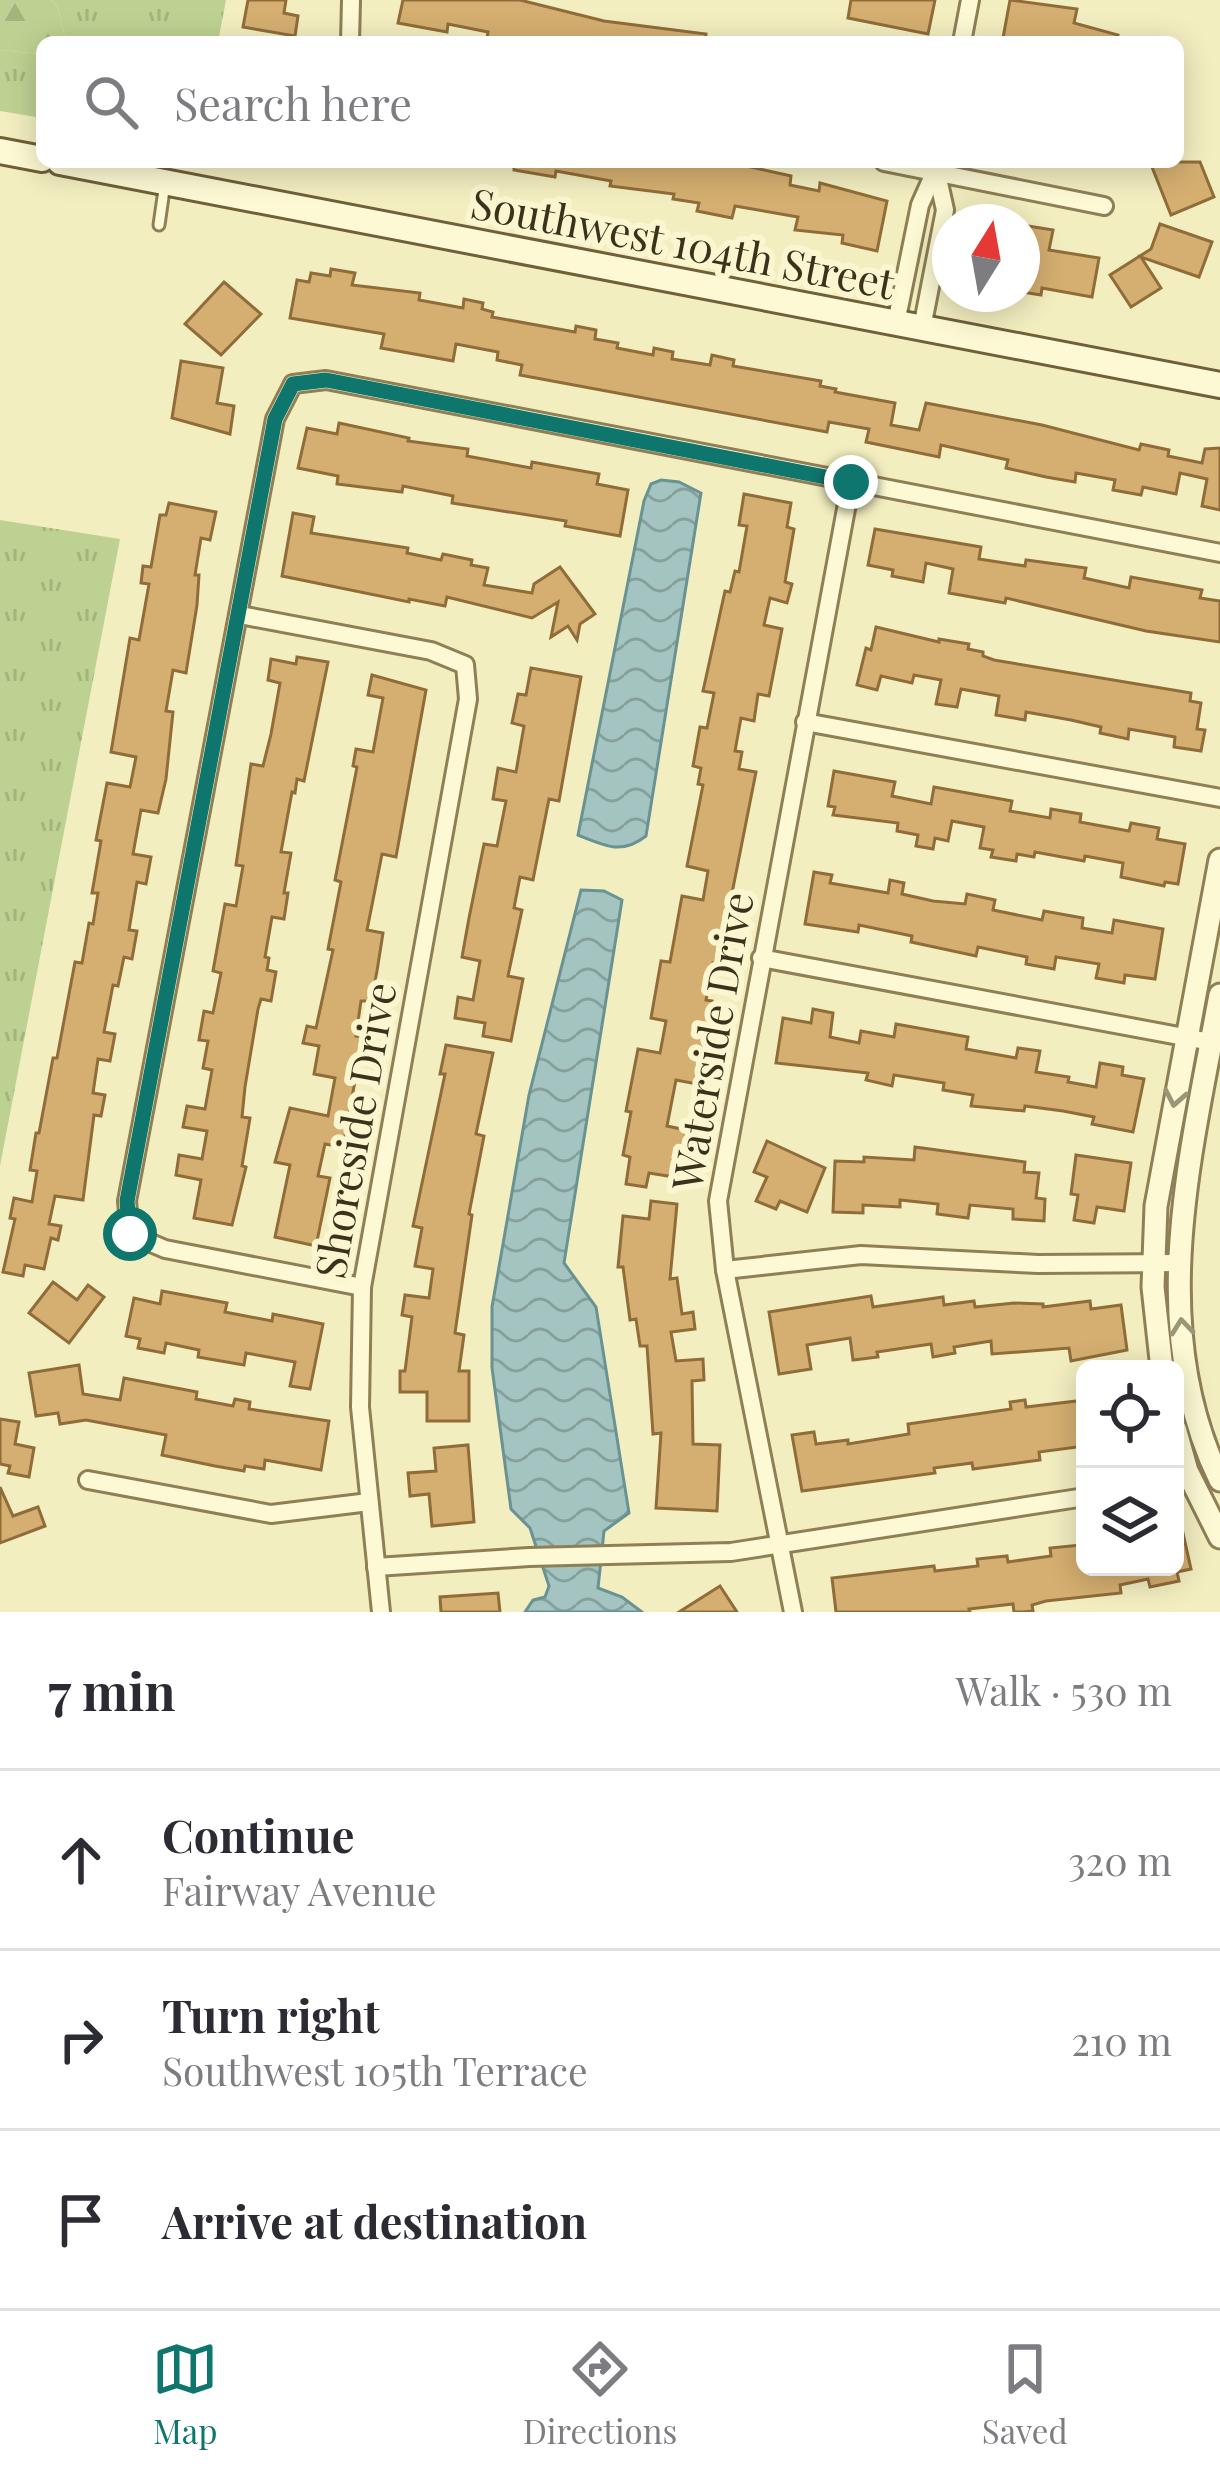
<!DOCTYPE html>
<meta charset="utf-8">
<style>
:root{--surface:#fff;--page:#f2f2f3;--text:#2b2b33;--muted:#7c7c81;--line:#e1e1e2;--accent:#0f766e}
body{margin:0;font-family:"Playfair Display",serif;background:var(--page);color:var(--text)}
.controls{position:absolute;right:36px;bottom:36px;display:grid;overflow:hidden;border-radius:18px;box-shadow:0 6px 30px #0003}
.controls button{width:108px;height:108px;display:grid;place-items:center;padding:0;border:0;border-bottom:3px solid var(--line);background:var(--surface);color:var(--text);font:60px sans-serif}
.compass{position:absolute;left:932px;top:204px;width:108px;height:108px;border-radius:50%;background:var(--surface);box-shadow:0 6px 30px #0003;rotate:11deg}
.stop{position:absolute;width:36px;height:36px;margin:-27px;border:9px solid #0f766e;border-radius:50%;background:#fff}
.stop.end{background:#0f766e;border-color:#fff;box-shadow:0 3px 12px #0008}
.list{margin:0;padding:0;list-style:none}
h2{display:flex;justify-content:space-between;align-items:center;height:156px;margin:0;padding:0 48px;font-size:51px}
h2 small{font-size:39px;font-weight:400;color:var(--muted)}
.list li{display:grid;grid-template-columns:78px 1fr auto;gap:36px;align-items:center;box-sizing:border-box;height:180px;padding:0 48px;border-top:3px solid var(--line)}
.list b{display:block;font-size:45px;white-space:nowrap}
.list p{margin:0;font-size:39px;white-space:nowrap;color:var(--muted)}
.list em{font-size:39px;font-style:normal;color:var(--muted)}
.icon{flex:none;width:66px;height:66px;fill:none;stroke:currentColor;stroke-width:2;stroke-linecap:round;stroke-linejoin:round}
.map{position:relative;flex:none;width:1220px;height:1612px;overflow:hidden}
.search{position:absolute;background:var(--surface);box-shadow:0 6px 30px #0003;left:36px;right:36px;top:36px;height:132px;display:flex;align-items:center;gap:30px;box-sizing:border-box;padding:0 42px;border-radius:18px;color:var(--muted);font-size:45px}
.sheet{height:696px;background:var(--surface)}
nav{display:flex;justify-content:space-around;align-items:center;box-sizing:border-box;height:168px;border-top:3px solid var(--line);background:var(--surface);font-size:33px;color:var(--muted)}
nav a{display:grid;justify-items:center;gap:6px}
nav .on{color:var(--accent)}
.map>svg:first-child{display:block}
.grass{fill:url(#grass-tufts)}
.forest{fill:url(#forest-firs)}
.water{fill:url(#water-waves);stroke:#699392;stroke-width:3}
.building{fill:#d5af71;stroke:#906d38;stroke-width:3}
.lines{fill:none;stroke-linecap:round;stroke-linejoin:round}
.service-casing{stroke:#8e7f55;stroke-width:15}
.minor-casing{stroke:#8e7f55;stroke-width:22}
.tertiary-casing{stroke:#8e7f55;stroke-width:27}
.secondary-casing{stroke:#706039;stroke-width:30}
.service{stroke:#fcf9d4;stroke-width:9}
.minor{stroke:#fcf9d4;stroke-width:16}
.tertiary{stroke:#fcf9d4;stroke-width:21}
.secondary{stroke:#fcf9d4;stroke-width:24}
.oneway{stroke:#9c9678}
.route{stroke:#0f766e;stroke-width:15}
.labels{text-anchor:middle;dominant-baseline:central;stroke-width:12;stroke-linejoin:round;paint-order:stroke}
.street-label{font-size:42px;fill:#3c321c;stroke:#f9f6d0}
</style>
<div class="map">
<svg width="1220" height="1612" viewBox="0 0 1220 1612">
<defs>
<pattern id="grass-tufts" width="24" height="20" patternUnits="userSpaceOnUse" patternTransform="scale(3)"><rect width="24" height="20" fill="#bdd292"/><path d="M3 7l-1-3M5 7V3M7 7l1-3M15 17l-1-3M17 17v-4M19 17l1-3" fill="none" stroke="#a3b57d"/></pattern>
<pattern id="forest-firs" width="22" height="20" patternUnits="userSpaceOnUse" patternTransform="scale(3)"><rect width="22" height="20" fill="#bdd292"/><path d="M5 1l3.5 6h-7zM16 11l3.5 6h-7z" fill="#a3b57d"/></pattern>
<pattern id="water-waves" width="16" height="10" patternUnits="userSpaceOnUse" patternTransform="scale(3)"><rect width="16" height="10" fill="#a3c4c1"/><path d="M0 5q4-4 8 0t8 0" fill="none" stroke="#86a09c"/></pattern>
</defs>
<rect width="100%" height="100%" fill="#f3eec0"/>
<g class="grass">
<path d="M52 0H226L218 42H66L58 8Z"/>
<path d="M0 50 42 54V118L0 111Z"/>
<path d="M0 520 120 539 0 1166Z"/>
</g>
<path class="forest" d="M0 0H52L58 8 66 42H42V54L0 50Z"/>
<g class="water">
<path d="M661 480 679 482 701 493 646 836C622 855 605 846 578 835L644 501 651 484Z"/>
<path d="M581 890 604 891 622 900 564 1263 596 1307 629 1513 604 1531 598 1588 622 1597 642 1612H525L533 1600 545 1597 549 1586 530 1528 511 1509 492 1368V1307L529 1095Z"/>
</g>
<g class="building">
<path d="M248 0H286L284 13 298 16 295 36 243 27Z"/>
<path d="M403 0H520L604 21 706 34 705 42H507L487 38 488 32 448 24 447 32 398 23Z"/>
<path d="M851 0H935L928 34 848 18Z"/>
<path d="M1010 0 1077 9 1074 23 1118 35 1117 42H1010L1003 38Z"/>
<path d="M514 162H728L791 176 790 185 819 191 820 183 887 201 877 251 842 243 843 235 795 230 798 217 735 206 732 218 697 211 699 203 673 199 674 194 610 186 611 181 556 171 555 177 514 170Z"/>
<path d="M1150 162H1200L1214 197 1171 215Z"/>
<path d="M1160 224 1212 242 1199 277 1141 257 1161 288 1131 307 1110 275 1151 249Z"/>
<path d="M1022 225 1053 230 1049 250 1099 258 1092 297 1042 288 1041 295 1022 292Z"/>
<path d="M331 269 355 273 352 285 420 293 419 300 463 308 464 299 483 303 482 309 493 312 492 317 575 332 576 326 596 330 595 339 618 343 617 348 653 355 654 348 673 352 672 359 710 365 712 355 734 360 733 366 821 381 820 386 836 389 835 392 895 403 891 425 919 430 926 403 1042 425 1139 450 1141 444 1169 450 1168 456 1202 463 1205 449 1220 448V510L1202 506 1207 479 1180 473 1176 494 1143 487 1141 495 1113 490 1115 480 1076 473 1075 482 1046 477 1006 468 1008 460 941 445 939 457 866 442 869 429 829 422 827 432 520 375 522 365 497 360 498 352 456 344 453 361 381 348 384 334 290 318 297 280 309 282 311 273 330 276Z"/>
<path d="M224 282 261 314 221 355 185 324Z"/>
<path d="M181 361 223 368 217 403 234 406 230 434 172 418Z"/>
<path d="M339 423 409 438 408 441 468 449 467 456 531 468 532 462 599 474 597 484 628 490 620 536 565 526 566 521 452 503 453 496 403 486 402 492 337 484 338 476 298 468 307 428 337 434Z"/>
<path d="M744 494 791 503 787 527 794 529 785 582 792 584 787 603 770 598 764 625 782 629 769 696 758 694 754 721 741 718 735 751 742 752 739 769 756 772 718 964 713 963 706 1000 712 1001 697 1084 676 1080 667 1126 686 1130 680 1178 649 1173 646 1187 626 1184 630 1157 623 1155 631 1112 626 1111 638 1049 660 1053 666 1021 651 1018 661 961 670 962 682 896 703 900 708 871 687 866 703 785 698 784 701 768 693 766 700 727 707 728 714 693 703 691 725 591 730 592 735 571 739 572 747 526 739 525Z"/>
<path d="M169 503 216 512 210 540 201 538 195 575H199L197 605 186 673 173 670 166 711 173 712 166 779 158 813 141 810 133 854 151 857 146 884 137 882 129 930 137 931 132 959 124 957 118 986 113 985 104 1032 115 1034 110 1061 98 1059 93 1093 105 1095 101 1116 94 1115 83 1200 55 1196 49 1224 61 1226 58 1240 51 1238 44 1269 25 1265 23 1276 3 1272 15 1219 10 1218 14 1198 32 1202 37 1171 30 1170 36 1133H39L53 1058H57L75 962 82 963 89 923 93 924 98 893H92L101 841 96 840 107 783 130 787 136 757 111 752 130 638 139 640 149 584 141 583 143 566 151 567 160 515H166Z"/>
<path d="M293 513 314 517 311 533 408 548 407 553 441 560 443 554 472 560 471 565 488 568 484 585 532 593 534 584 560 567 595 614 580 624 577 640 568 626 551 637 558 602 532 618 447 597 445 606 409 599V602L282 576Z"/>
<path d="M875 529 981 547 979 559 1025 566 1026 560 1086 568 1084 578 1129 588 1131 577 1202 590 1200 598 1220 601V642L1146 631 1006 598 1005 603 949 593 953 569 926 563 923 582 892 576 893 570 868 565Z"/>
<path d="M876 627 939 642V639L969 644 968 649 983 652V656L994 660 1191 693 1190 701 1201 703 1197 729 1205 730 1201 751 1174 747 1175 737 1129 729 1128 739 1100 733 1101 727 1071 720 1026 712 1025 720 996 715 999 696 961 689 957 707 936 704 941 680 914 675 912 683 881 676 877 690 857 685 866 648 871 650Z"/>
<path d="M297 657 328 662 304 781 297 779 295 793 292 792 281 852 291 853 284 893H288L284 919 272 917 265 957 269 958 267 970 276 972 271 1001 261 999 258 1009 245 1087 242 1117 250 1118 242 1166 246 1167 232 1225 194 1218 201 1180 176 1175 179 1155 202 1159 207 1131 183 1127 187 1106 205 1109 212 1070 203 1068 208 1041 199 1040 204 1011 213 1013 221 973 213 971 225 904 236 906 243 866 236 865 251 764 263 766 271 734 280 683 268 680 271 659 296 664Z"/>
<path d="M531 668 581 677 559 801 549 799 533 880 520 877 514 908 522 910 508 976 523 979 511 1041 483 1036 485 1023 455 1018 458 997 473 1000 480 961 462 957 469 918 484 844 497 846 506 801 493 799 498 768 516 772 524 726 512 723 518 694 526 695Z"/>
<path d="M372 675 426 690 396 857 382 854 373 900 367 930 383 933 377 971 371 1001H361L356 1036 363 1037 343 1147 325 1144 318 1176 330 1178 316 1246 275 1237 290 1165 275 1162 290 1108 328 1116 335 1078 314 1074 319 1046 303 1043 307 1026 316 1028 333 950 328 949 341 882 335 880 357 767 353 766 356 749 373 752 383 698 368 695Z"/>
<path d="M834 771 895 782 892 796 931 804 934 787 1012 801 1010 811 1050 818 1051 809 1081 814 1080 822 1129 831 1131 823 1159 828 1157 839 1185 844 1178 884 1165 882 1164 886 1121 877 1123 863 1085 856 1084 861 1035 852 1034 857 1017 854 1016 861 991 857 993 850 980 848 984 827 952 821 948 841 935 838 933 849 916 846 918 835 897 831 898 823 833 815 835 807 828 806Z"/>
<path d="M814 872 832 875 830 883 888 893 890 880 904 883 902 894 933 901 965 904 967 894 995 900 993 910 1042 920 1044 911 1083 918 1082 928 1112 933 1114 920 1163 929 1155 979 1125 975 1124 983 1096 978 1099 964 1056 957 1054 969 1026 964 1027 957 978 947 976 956 911 942 912 936 859 925 858 932 805 924Z"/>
<path d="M813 1009 833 1013 830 1037 859 1043 861 1031 894 1037 896 1024 968 1037 966 1049 1016 1058 1018 1048 1040 1051 1036 1072 1069 1077 1068 1082 1096 1087 1100 1063 1123 1067 1122 1075 1144 1079 1133 1132 1092 1124 1094 1117 1063 1111 1025 1106 1024 1111 971 1106 973 1095 943 1090 944 1083 894 1075 892 1086 866 1080 868 1073 776 1063 783 1018 811 1023Z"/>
<path d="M446 1045 493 1053 476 1134 484 1136 469 1214 472 1215 455 1333 464 1335 459 1371H469V1421H427V1392H400V1371H405L412 1317 402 1315 405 1295 429 1298 433 1269 415 1266 422 1228 413 1226 445 1074H440Z"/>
<path d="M767 1141 825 1168 807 1212 780 1201 776 1209 756 1201 767 1177 754 1172Z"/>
<path d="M915 1147 1025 1162 1024 1172 1039 1173 1036 1198 1045 1199 1044 1221 1013 1219V1209L970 1205 968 1218 937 1214 938 1204 900 1200V1207L863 1205V1213L833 1212 835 1161 864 1162V1157L914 1160Z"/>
<path d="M1076 1155 1131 1163 1124 1211 1097 1207 1094 1223 1074 1220 1078 1195 1071 1194Z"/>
<path d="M651 1201 677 1204 670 1279 677 1278 682 1314 693 1312 695 1329 671 1332 676 1361 703 1359 704 1380 692 1381 693 1444 720 1445 717 1511 656 1508 661 1433 653 1434 647 1346H640L636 1319 630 1320 623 1267H618L623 1216 649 1219Z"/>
<path d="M53 1282 77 1300 88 1285 104 1297 69 1343 29 1313Z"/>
<path d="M162 1291 227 1303 225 1312 272 1321 273 1314 323 1324 310 1389 290 1386 295 1362 246 1353 244 1365 198 1357 199 1350 166 1343 164 1353 138 1348 140 1339 126 1336 134 1298 160 1304Z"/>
<path d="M871 1296 873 1307 943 1297 944 1305 974 1301 975 1307 1014 1303 1043 1304V1307L1090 1301 1091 1309 1121 1305 1127 1350 1071 1361 1069 1348 992 1354 991 1341 954 1347 955 1353 933 1357 931 1344 877 1352 878 1357 853 1360 850 1338 807 1345 811 1369 779 1374 769 1312Z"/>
<path d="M79 1365 83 1394 120 1400 124 1378 197 1392 196 1399 233 1406 235 1399 250 1402 249 1409 329 1421 321 1470 265 1460 264 1469 245 1466 244 1471 215 1466 162 1455 166 1435 86 1420 60 1424 58 1413 36 1416 29 1373Z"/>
<path d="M1025 1400 1026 1407 1085 1400V1446L1039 1452 1040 1460 973 1469 972 1463 934 1468 935 1473 802 1491 792 1435 814 1432 816 1444 848 1440V1444L909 1434 908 1424 1011 1409 1010 1402Z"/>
<path d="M0 1419 19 1422 15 1444 34 1448 29 1477 8 1473 10 1466 0 1464Z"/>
<path d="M468 1445 474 1522 432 1526 429 1494 410 1496 408 1473 436 1471 434 1448Z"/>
<path d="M0 1487 13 1516 38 1507 45 1526 0 1543Z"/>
<path d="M1181 1524 1191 1569 1177 1572 1179 1581 1150 1587 1148 1579 1120 1585 1121 1593 1046 1601 1032 1605 1033 1611 1022 1612H1014L1013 1604 969 1609 970 1612H836L832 1578 934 1566 935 1571 978 1566 977 1559 1007 1556 1008 1562 1051 1556 1050 1548 1080 1545 1085 1567H1175V1525Z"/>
<path d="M720 1586 737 1612H679Z"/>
<path d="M498 1593 500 1612H441L440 1597Z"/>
</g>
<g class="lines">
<defs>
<path id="service" d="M159 225 165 183"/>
<g id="minor">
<path d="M350 42 351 0"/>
<path d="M962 42 970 0"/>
<path d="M884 162 1104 206"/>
<path d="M896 323 920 205 939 162"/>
<path d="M922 328 945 210 937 174"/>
<path d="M240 615 431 651 465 665 468 699 362 1287 360 1407 381 1612"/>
<path d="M805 722 1220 798"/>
<path d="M761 958 1211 1042"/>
<path d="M725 1270 861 1255 1038 1264 1178 1263"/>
<path d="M362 1287 165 1249 130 1234 127 1201 275 419 293 384 326 380 1220 553"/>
<path d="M88 1480 271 1514 369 1502"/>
<path d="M376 1567 529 1557 731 1552 1085 1497"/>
<path d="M793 1612 725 1270 718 1201 851 482"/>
</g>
<g id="tertiary">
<path d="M1220 995C1191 1154 1145 1327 1220 1480"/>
<path d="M1162 1369 1153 1287 1156 1206 1220 860"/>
<path d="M1175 1428 1187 1471 1220 1537"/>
</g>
<g id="secondary">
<path d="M0 151 42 159"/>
<path d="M60 162 1220 385"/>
</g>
</defs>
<use href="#service" class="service-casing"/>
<use href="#minor" class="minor-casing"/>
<use href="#tertiary" class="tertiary-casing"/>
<use href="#secondary" class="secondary-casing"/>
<use href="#service" class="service"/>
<use href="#minor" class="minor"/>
<use href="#tertiary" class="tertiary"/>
<use href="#secondary" class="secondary"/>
</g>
<defs><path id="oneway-chevron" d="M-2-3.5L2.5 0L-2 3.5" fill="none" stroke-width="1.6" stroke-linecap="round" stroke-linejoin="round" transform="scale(3)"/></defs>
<g class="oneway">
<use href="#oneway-chevron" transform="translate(1175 1098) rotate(101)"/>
<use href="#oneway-chevron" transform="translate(1182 1327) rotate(-96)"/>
</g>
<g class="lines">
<path class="route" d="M130 1234 127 1201 275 419 293 384 326 380 851 482"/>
</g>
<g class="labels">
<g class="street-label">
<text transform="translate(683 242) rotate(11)">Southwest 104th Street</text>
<text transform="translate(711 1041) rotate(-80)">Waterside Drive</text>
<text transform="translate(354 1130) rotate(-80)">Shoreside Drive</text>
</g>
</g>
</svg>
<div class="controls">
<button><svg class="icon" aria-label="locate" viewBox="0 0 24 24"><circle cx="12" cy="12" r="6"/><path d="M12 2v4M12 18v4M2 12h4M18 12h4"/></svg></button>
<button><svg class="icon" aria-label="layers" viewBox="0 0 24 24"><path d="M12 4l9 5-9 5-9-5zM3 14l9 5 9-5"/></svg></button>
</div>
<svg class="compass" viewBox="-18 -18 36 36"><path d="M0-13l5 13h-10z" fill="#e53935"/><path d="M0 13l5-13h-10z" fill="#7c7c81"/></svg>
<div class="stop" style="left:130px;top:1234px"></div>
<div class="stop end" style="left:851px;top:482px"></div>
<div class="search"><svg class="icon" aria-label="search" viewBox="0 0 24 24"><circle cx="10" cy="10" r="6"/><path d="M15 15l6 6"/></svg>Search here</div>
</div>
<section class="sheet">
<h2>7 min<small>Walk · 530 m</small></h2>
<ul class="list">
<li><svg class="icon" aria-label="ahead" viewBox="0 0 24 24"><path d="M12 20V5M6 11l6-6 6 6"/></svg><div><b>Continue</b><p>Fairway Avenue</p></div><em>320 m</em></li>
<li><svg class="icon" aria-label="right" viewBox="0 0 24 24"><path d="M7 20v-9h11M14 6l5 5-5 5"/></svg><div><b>Turn right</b><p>Southwest 105th Terrace</p></div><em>210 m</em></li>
<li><svg class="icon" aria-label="arrive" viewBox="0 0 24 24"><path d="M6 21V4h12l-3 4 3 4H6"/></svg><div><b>Arrive at destination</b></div></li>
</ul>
</section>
<nav>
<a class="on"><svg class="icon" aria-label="map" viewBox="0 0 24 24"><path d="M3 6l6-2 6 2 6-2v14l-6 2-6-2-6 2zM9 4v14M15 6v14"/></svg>Map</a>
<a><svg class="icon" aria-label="directions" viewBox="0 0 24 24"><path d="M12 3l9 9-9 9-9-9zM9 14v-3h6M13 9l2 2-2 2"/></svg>Directions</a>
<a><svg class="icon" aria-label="saved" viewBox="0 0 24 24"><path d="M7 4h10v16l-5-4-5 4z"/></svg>Saved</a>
</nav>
